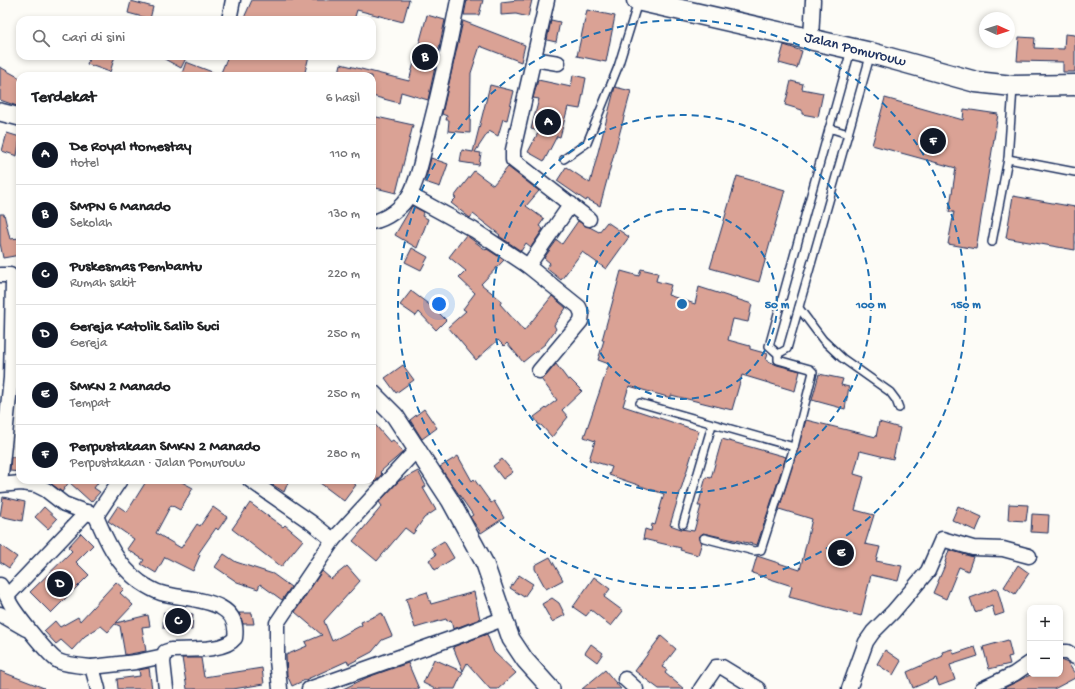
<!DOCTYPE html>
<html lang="id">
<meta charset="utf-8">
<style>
:root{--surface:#fff;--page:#f6f6f6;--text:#202124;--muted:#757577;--line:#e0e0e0;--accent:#111827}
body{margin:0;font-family:"Gochi Hand",sans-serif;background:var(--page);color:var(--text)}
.controls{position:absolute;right:12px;bottom:12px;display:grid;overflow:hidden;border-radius:8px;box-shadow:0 2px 6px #0003}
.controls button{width:36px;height:36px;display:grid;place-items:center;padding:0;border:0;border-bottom:1px solid var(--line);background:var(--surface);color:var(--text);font:20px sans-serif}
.compass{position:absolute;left:979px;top:12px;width:36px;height:36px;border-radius:50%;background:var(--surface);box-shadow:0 2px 6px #0003;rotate:93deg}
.you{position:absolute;left:439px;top:304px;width:14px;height:14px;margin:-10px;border:3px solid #fff;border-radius:50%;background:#1a73e8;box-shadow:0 0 0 6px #1a73e833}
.badge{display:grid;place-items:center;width:26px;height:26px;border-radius:50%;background:var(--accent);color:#fff;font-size:13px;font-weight:700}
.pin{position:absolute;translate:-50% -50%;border:2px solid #fff;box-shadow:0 1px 4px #0006}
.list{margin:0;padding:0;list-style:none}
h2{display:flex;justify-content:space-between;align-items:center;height:52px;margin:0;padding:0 16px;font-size:17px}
h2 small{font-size:13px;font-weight:400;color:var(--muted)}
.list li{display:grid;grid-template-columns:26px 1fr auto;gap:12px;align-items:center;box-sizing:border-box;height:60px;padding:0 16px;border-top:1px solid var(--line)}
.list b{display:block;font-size:15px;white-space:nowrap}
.list p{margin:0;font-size:13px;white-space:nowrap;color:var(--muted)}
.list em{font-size:13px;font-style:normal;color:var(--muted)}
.icon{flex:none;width:22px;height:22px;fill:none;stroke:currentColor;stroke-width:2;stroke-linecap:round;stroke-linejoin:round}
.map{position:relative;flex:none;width:1075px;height:689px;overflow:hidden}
.search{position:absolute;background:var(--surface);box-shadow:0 2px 6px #0003;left:16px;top:16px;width:360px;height:44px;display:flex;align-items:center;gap:10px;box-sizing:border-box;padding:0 14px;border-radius:12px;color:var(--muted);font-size:15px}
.panel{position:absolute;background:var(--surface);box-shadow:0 2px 6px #0003;left:16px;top:72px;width:360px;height:412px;border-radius:12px}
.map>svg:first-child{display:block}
.building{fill:#daa295;stroke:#1b2f5e}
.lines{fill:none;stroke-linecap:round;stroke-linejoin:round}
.service-casing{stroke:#1b2f5e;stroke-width:10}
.minor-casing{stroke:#1b2f5e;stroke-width:17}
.tertiary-casing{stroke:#1b2f5e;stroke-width:20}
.secondary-casing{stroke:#1b2f5e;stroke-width:23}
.service{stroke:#fdfcf7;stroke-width:7}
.minor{stroke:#fdfcf7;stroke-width:14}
.tertiary{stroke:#fdfcf7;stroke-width:17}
.secondary{stroke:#fdfcf7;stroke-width:20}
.ring{fill:none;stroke:#1f6fb2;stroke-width:2;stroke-dasharray:7 5}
.labels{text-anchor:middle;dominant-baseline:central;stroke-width:4;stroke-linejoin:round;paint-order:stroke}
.street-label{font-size:15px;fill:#1b2f5e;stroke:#fdfcf7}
.centre{fill:#1f6fb2;stroke:#fdfcf7;stroke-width:2}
.ring-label{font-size:12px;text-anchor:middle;font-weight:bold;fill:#1f6fb2;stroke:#fdfcf7;stroke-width:4;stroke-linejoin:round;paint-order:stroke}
</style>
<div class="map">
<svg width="1075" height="689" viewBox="0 0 1075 689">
<rect width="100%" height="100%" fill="#fdfcf7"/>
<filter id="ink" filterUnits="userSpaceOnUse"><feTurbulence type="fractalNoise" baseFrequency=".025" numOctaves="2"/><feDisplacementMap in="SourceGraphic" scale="8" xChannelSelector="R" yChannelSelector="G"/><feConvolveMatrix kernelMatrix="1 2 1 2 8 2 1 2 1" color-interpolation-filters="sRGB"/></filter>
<g filter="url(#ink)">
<g class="building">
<path d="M252 0H409L403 22 357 10 354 20H243Z"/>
<path d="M467 0H483L479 15H464Z"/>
<path d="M518 0H532L528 17 516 14 501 15V2Z"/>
<path d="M131 1 153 7 150 19 128 13Z"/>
<path d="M587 10 615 16 606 62 577 56Z"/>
<path d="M427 15 445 20 428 100 401 92 399 103 372 96V76H338L341 64 409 81Z"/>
<path d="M551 20 560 22 556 42 547 40Z"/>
<path d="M463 21 525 45 521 62 480 46 471 73 470 133 448 131 449 120H446L447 116 442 114Z"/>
<path d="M1065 34 1075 35V72H1063V62L1017 61 1019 37 1035 38 1034 48 1064 49Z"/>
<path d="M784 45 802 51 797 68 779 63Z"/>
<path d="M90 56H115L110 72 87 64Z"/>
<path d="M159 56H187L181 68Z"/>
<path d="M228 56H309L304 76H181L186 62 220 75Z"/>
<path d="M0 67 20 78V107L0 100Z"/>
<path d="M573 75 586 78 580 109 568 107 560 137 557 136 544 161 528 152 539 131 531 129 539 99 533 98 538 80 571 87Z"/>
<path d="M791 81 803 84 802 89 823 93 818 117 802 114V110L785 105Z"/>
<path d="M490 85 514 91 507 120 503 119 498 136 489 131 475 152 481 153 479 165 460 162 462 150 473 152Z"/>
<path d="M615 87 631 91 600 206 587 199 586 201 557 181 566 167 590 183Z"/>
<path d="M885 98 963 120 964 109 998 114 976 249 948 244 954 212H949L956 168 872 145Z"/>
<path d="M372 116 413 125 396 193 372 187Z"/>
<path d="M7 133 20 137 17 156 2 151Z"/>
<path d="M431 158 448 164 440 187 425 182Z"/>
<path d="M508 167 539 191 526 206 544 219 539 226 543 229 531 247 526 243 521 251 499 236 500 235 473 214 470 218 451 203 456 198 454 197 474 171 493 185Z"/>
<path d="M737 176 785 190 759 282 710 268Z"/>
<path d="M1013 196 1075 207V250L1006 238Z"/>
<path d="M412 206 424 212 422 216 428 219 417 248 395 235Z"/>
<path d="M0 214H4L10 239 20 238V255L3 258 0 243Z"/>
<path d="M578 221 599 232 607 222 629 237 606 269 582 252 561 280 546 268 550 263 544 258 557 240 562 244Z"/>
<path d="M466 235 486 250 487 249 504 260 481 284 502 301 500 304 524 331 552 296 566 308 554 325 556 329 545 344 523 362 507 343 504 346 498 340 476 360 448 327 466 311 463 309 475 293 459 278 466 271 449 257Z"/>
<path d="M412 248 428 257 421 270 405 262Z"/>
<path d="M641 269 658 273 656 281 671 285 668 295 695 304 699 287 752 304 748 322 733 319 728 340 750 346V349L768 354 766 360 777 365 800 371 795 391 742 375 732 410 671 395V398L629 386 623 406 699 431 670 525 681 529 694 531 701 506H698L706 477 711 478 722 439 786 457 757 545 703 533 699 537 702 542 698 555 680 550 681 548 643 539 645 529 651 531 652 524 655 525 664 494 609 475 612 467 589 460 595 441 584 437 609 364 598 360 604 340H602L621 271 639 276Z"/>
<path d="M411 291 435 309 446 320 436 330 419 312 416 316 400 305Z"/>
<path d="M556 364 568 380 570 379 582 391 562 410 568 417 552 437 541 425H539L534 417 557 400 541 379 546 376Z"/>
<path d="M403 365 414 380 396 393 385 378Z"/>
<path d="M819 374 843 379 841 385 849 387 845 409 812 400Z"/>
<path d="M424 409 437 428 422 439 410 420Z"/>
<path d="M806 420 876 437 879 422 900 428 893 459 860 451 854 474 864 477 855 510 874 515 865 544 880 547 876 561 902 566 898 581 871 575 861 616 789 597 792 586 752 573 757 556 800 570 812 519 779 509Z"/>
<path d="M372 421 390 442 393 440 403 452 380 472 382 474 375 482 372 479Z"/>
<path d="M458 456 472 481 474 479 491 503 494 501 504 518 481 533 470 517 473 515 440 467Z"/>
<path d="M11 457H20V472L10 471Z"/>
<path d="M502 459 513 472 503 479 493 466Z"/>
<path d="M418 471 426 486 423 488 436 510 424 518 413 534 405 528 377 561 353 541 382 506 379 502 399 481Z"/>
<path d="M46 480H100L94 488 100 492 91 502 69 482 62 492Z"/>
<path d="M147 480H178L193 488 180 510 171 505 156 533 181 548 197 524 200 526 213 507 227 517 218 530 216 528 198 554 200 555 193 571 165 557 156 573 141 564 144 560 127 549 134 539 108 521 118 506 127 512Z"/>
<path d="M265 480H289L284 492Z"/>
<path d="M316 480H349L356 485 344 501Z"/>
<path d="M3 497 25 502 22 521 0 516Z"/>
<path d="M250 503 283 527 285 525 303 540 281 567 232 529Z"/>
<path d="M1009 504 1028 505 1026 521 1008 520Z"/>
<path d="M958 506 982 517 976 531 952 520Z"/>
<path d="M44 507 57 519 48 529 35 517Z"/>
<path d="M1032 514 1049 515 1048 533 1031 532Z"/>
<path d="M81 533 93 545 76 562 89 575 51 613 30 592 72 551 68 547Z"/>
<path d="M444 541 454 558 435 570 429 560 436 555 432 548Z"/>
<path d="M0 545 17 557 9 568 0 562Z"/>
<path d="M949 550 973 557 968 571 959 567 946 599 933 593 946 563 945 562Z"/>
<path d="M224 554 236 562 273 574 291 587 282 600 260 584 258 589 237 582 215 567Z"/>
<path d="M550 557 563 580 546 589 535 569V565Z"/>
<path d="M1018 565 1029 573 1015 594 1004 587Z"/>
<path d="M347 566 360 581 324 621 332 641 362 625 361 622 382 613 392 636 382 640 372 652 349 664 347 661 292 686 287 675 286 655 307 646 305 642 322 635 295 612 322 571 331 579Z"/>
<path d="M519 575 533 584 524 597 510 588Z"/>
<path d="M594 577 610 589 604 597 623 611 611 626 591 610 586 616 573 607Z"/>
<path d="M116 582 124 589 120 593 133 605 116 623 148 615 150 626 142 627 146 651 125 655 120 626 115 624 108 632 101 626 85 636 72 650 61 640 56 644 44 631 55 621 60 627 78 617 80 621Z"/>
<path d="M997 588 1004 613 995 616 992 606 975 612 970 598Z"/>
<path d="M427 592 431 604 474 592 480 619 453 629 451 620 447 621 446 619 415 628 406 599Z"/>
<path d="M552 598 559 603 565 615 552 622 542 604Z"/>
<path d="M164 612 171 613 180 618 183 613 193 614 192 630 163 628Z"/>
<path d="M239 613H252L254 624H243Z"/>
<path d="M487 634 494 652 516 673 498 689H490L467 663 463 671 453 647Z"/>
<path d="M661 636 676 649 662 667 667 670 665 673 684 689H659L635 671Z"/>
<path d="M1008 640 1012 656 1008 657 1010 664 989 669 983 647Z"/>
<path d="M591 644 603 653 597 662 585 653Z"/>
<path d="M975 647 978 656 950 665 955 680 939 686 936 678 913 688 907 672 943 656 942 652 952 649 954 654Z"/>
<path d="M885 650 901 661 893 675 877 664Z"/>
<path d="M182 658H201L204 677 262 668 264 684 233 689H187Z"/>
<path d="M434 659 463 672 455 689H435L423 683Z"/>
<path d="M1060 660 1068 663 1075 674V678L1054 689H1002L1032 674H1060Z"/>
<path d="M408 663 419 689H343L368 677Z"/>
<path d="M149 668 152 689H118L117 679 140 676 139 670Z"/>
<path d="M605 670 621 689H582Z"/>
<path d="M0 671 44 688 43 689H0Z"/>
</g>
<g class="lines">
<defs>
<g id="service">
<path d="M829 128 848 134"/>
<path d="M564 159 587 143 618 67 638 2"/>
<path d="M1008 159 1075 172"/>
<path d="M992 242 1008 159 1013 88"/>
<path d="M799 308 823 340 842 358 890 392 896 400 899 408"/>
<path d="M778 354 787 349 871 53"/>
<path d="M640 403 794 447"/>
<path d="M683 524 712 425"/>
<path d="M704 538 754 551 761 550 794 447 813 372 810 369 778 360V354L769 346 851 50"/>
</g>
<g id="minor">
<path d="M547 0 513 150V160L589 219"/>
<path d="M229 20 233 0"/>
<path d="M811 39 813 0"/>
<path d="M534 59 558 63"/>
<path d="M410 195 474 230 528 266 579 307 582 314 581 321 539 371"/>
<path d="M372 222C387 219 402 208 410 194 419 178 422 157 427 139 439 93 449 47 458 0"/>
<path d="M528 266 571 204"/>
<path d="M0 275H10L13 281 11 378 0 483"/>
<path d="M250 480 312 523 333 540 418 448"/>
<path d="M0 485 21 483 36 485 46 490 64 504 96 516 120 480"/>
<path d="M87 512 9 594 8 598C10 608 49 656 58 661 67 665 82 666 92 667L98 689"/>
<path d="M96 516C106 540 117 565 140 582 146 586 154 591 161 593 189 601 241 597 235 638 224 652 188 649 171 650L165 652 163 662 166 689"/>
<path d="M0 585 8 598"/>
<path d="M0 614 26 629"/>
<path d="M1060 652H1067L1075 657"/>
<path d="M92 667 136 662 164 656"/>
<path d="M625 679 636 689"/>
<path d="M280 689 277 660V623L333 540"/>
<path d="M309 689 464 634 505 618"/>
<path d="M701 689 716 667H722L758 689"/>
<path d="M849 689 866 642 873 632 893 612 928 571 942 539 973 548 1003 549 1029 556"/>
<path d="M982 689 1014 674 1030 663"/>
</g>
<g id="tertiary">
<path d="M0 112 20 117"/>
<path d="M372 393 395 416 450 500 485 564 511 639 525 660 551 689"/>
</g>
<path id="secondary" d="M637 0 871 53 976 82 1013 86 1075 85"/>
</defs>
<use href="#service" class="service-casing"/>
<use href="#minor" class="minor-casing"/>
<use href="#tertiary" class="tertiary-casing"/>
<use href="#secondary" class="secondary-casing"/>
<use href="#service" class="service"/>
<use href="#minor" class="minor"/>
<use href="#tertiary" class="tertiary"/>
<use href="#secondary" class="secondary"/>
</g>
</g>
<g class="ring">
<circle cx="682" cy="304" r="95"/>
<circle cx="682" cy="304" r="189"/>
<circle cx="682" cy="304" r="284"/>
</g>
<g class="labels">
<g class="street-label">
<text transform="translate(855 50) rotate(14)">Jalan Pomurouw</text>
</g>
</g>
<circle cx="682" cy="304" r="6" class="centre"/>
<g class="ring-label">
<text x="777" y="308">50 m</text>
<text x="871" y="308">100 m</text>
<text x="966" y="308">150 m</text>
</g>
</svg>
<div class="controls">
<button>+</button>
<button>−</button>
</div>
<svg class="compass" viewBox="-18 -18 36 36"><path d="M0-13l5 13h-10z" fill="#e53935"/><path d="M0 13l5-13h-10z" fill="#757577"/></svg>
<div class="you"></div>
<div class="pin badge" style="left:548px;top:122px">A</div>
<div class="pin badge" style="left:425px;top:57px">B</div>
<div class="pin badge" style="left:178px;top:621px">C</div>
<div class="pin badge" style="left:60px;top:584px">D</div>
<div class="pin badge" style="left:841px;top:553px">E</div>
<div class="pin badge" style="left:933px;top:141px">F</div>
<div class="search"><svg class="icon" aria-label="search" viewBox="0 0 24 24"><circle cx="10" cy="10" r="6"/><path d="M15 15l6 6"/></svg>Cari di sini</div>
<section class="panel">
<h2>Terdekat<small>6 hasil</small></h2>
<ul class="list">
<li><span class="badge">A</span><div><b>De Royal Homestay</b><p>Hotel</p></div><em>110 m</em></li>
<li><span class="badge">B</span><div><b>SMPN 6 Manado</b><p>Sekolah</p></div><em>130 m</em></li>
<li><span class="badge">C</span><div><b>Puskesmas Pembantu</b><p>Rumah sakit</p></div><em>220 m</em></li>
<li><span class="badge">D</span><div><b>Gereja Katolik Salib Suci</b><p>Gereja</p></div><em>250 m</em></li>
<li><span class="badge">E</span><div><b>SMKN 2 Manado</b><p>Tempat</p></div><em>250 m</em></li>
<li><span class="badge">F</span><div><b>Perpustakaan SMKN 2 Manado</b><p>Perpustakaan · Jalan Pomurouw</p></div><em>280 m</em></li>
</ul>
</section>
</div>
